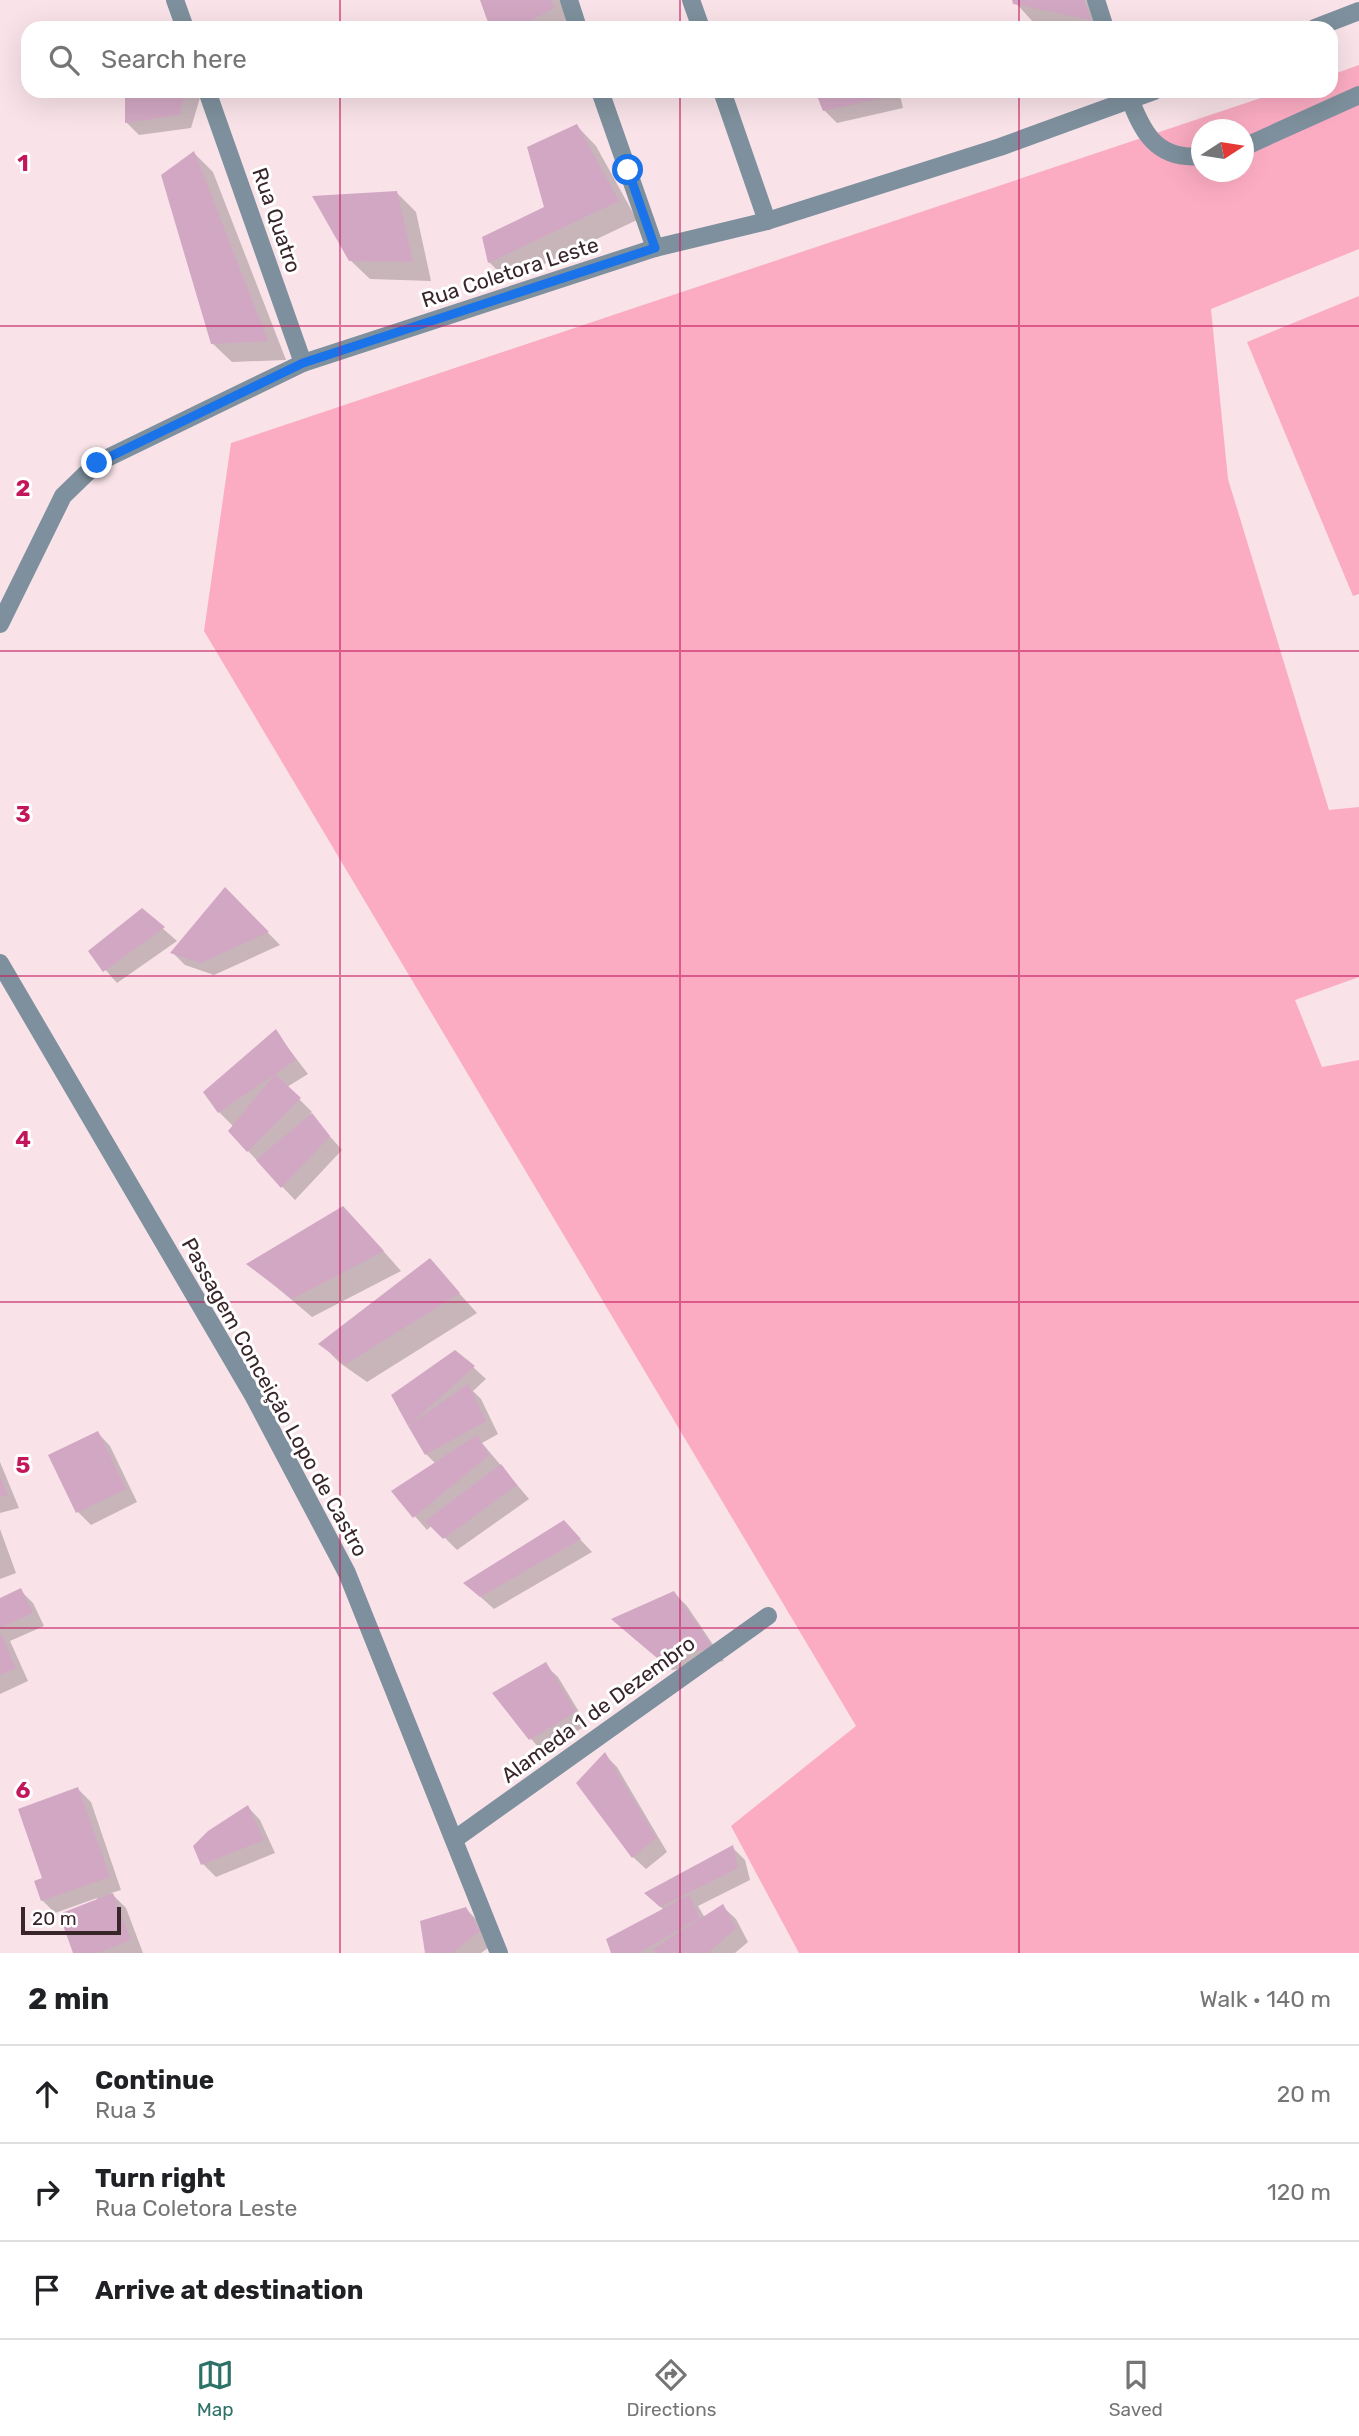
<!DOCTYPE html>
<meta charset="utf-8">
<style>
:root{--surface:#fff;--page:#f2f2f2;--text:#202124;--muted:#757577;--line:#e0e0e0;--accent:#2d7266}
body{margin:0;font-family:Rubik,sans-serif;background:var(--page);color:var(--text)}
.compass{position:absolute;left:1191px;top:119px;width:63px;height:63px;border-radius:50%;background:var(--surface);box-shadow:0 7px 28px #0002;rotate:78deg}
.scale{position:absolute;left:21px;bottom:18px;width:100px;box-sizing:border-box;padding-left:7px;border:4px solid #39262b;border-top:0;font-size:19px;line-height:24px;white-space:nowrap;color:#39262b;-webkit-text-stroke:5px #fff;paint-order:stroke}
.stop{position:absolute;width:21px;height:21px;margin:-16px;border:5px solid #1a73e8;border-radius:50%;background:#fff}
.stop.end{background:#1a73e8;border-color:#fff;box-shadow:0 2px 7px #0008}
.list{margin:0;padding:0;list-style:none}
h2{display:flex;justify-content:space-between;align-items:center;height:91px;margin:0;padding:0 28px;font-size:30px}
h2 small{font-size:23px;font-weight:400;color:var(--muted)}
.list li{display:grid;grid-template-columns:46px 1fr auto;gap:21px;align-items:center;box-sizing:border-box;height:98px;padding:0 28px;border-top:2px solid var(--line)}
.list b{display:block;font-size:26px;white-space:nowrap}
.list p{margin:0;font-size:23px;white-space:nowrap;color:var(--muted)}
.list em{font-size:23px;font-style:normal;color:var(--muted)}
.icon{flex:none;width:38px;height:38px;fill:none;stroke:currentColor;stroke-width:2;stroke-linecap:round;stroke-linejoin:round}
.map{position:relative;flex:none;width:1359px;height:1953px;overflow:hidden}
.search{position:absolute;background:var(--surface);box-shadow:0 7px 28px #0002;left:21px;right:21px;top:21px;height:77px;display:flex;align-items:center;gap:18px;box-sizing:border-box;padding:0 24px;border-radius:21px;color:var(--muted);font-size:26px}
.sheet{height:385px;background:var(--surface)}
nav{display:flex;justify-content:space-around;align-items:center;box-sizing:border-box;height:98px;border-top:2px solid var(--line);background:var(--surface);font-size:19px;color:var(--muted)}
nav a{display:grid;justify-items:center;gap:4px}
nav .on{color:var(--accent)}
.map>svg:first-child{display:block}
.green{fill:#fbacc3;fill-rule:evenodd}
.shadow{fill:#0003}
.building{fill:#d2a7c3}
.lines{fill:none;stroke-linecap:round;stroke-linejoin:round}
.minor{stroke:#7e909d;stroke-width:18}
.route{stroke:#1a73e8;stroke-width:9}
.grid{fill:none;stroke:#c2185b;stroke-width:2;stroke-opacity:0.55}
.labels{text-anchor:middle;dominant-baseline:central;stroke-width:6;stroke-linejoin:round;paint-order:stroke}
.street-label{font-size:21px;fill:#39262b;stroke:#fff}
.grid-label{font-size:23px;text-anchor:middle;font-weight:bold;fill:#c2185b;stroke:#fff;stroke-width:6;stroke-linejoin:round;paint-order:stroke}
</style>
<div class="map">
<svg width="1359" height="1953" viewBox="0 0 1359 1953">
<rect width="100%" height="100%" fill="#f9e3e9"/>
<g class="green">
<path d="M1359 65V249L1211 309 1228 479 1329 810 1359 807V977L1295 1000 1322 1067 1359 1060V1953H799L731 1826 856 1726 204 631 231 443 1282 91H1331V75ZM1202 130H1244V172H1202Z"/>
<path d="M1359 296V594L1353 596 1247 342Z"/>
</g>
<g class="shadow">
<path d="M482 0H563L572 28H492Z"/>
<path d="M1013 0H1095L1105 28H1059L1034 23Z"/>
<path d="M127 91H202L191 128 139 135 127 123Z"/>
<path d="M817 91H899L903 108 837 123 824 110Z"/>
<path d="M577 126 596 146 637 220 508 281 489 262 546 208Z"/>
<path d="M194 153 213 172 286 360 232 362 212 343Z"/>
<path d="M397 193 416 212 431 281 370 279 350 260Z"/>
<path d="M225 889 280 945 214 975 185 965 173 953Z"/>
<path d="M142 910 177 941 117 983 90 952Z"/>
<path d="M276 1032 308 1074 287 1087 312 1112 310 1114 342 1150 295 1200 248 1151 230 1131 234 1127 219 1112Z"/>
<path d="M362 1227 401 1271 312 1317 249 1264Z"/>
<path d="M430 1261 477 1313 367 1382 340 1363 321 1344Z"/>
<path d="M473 1367 486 1379 473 1391 481 1399 498 1434 482 1443 529 1499 457 1550 432 1525 427 1530 393 1491 436 1464 426 1454 393 1395Z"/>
<path d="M98 1433 110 1446 137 1502 91 1525 78 1512Z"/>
<path d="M0 1462 19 1508 0 1513Z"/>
<path d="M0 1529 16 1573 0 1579Z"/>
<path d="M576 1535 592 1552 494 1609 466 1584Z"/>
<path d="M20 1590 33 1603 44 1626 10 1641 28 1681 0 1694V1599Z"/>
<path d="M674 1593 687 1606 724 1661 672 1670 626 1631Z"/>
<path d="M545 1665 558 1677 587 1725 543 1752 531 1739Z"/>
<path d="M605 1755 617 1767 667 1852 646 1869 633 1857Z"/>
<path d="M78 1789 91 1802 121 1890 111 1893 126 1908 143 1953H75L97 1898 55 1913 42 1900Z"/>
<path d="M248 1807 260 1820 275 1853 216 1877 203 1864Z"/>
<path d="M732 1847 745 1860 750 1880 698 1906 705 1918 723 1907 736 1919 748 1942 735 1953H613L664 1910 647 1894Z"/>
<path d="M466 1909 479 1922 492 1945 481 1953H427Z"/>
</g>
<g class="building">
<path d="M480 0H551L554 8 517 28H490Z"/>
<path d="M1012 0H1084L1091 20 1013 4Z"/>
<path d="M125 91H186L179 115 125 123Z"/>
<path d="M815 91H890L891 96 823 111Z"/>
<path d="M577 124 619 201 488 263 482 237 544 207 527 147Z"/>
<path d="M194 151 268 341 211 344 161 175Z"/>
<path d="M397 191 413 262 349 261 312 196Z"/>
<path d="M225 887 269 932 201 963 170 953Z"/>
<path d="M142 908 165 927 103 972 88 951Z"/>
<path d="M276 1029 296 1060 275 1074 301 1098 247 1152 228 1131 275 1074 218 1113 203 1092Z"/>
<path d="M312 1113 330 1136 281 1188 256 1160Z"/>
<path d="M343 1206 384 1251 292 1299 246 1264Z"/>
<path d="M430 1258 460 1293 346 1364 318 1344Z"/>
<path d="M455 1350 475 1366 408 1426 468 1384 486 1421 425 1455 408 1426 391 1395Z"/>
<path d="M98 1431 126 1489 76 1513 48 1455Z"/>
<path d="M477 1435 489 1455 413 1518 391 1491Z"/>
<path d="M501 1464 517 1485 443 1539 425 1521Z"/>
<path d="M0 1476 8 1495 0 1497Z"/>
<path d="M564 1520 581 1539 480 1597 463 1583Z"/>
<path d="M21 1588 33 1613 0 1628V1598Z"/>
<path d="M674 1591 713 1648 657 1658 611 1619Z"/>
<path d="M0 1632 16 1668 0 1675Z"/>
<path d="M546 1662 576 1712 529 1740 492 1693Z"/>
<path d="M605 1752 656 1838 632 1858 576 1783Z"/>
<path d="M78 1787 110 1877 41 1901 34 1881 42 1878 18 1809Z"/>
<path d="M248 1805 264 1840 201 1865 193 1846 208 1831Z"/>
<path d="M733 1845 738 1868 660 1907 644 1893Z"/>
<path d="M113 1893 131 1940 98 1953H73L59 1914Z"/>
<path d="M689 1895 700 1918 638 1953H611L606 1939Z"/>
<path d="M723 1904 736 1928 708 1953H655L653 1949Z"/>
<path d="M466 1907 480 1931 452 1953H425L420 1921Z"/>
</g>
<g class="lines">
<g class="minor">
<path d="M175 0 185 28"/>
<path d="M569 0 578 28"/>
<path d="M691 0 701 28"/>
<path d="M1096 0 1105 28"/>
<path d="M1315 28 1359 11"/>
<path d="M207 91 303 363"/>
<path d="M600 91 655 248"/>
<path d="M722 91 767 221"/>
<path d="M1127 91C1141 130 1155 161 1202 156"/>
<path d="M1244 147 1359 95"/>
<path d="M0 624 63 496 97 463 303 363 655 248 767 221 1000 147 1154 91"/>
<path d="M0 963 254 1397 347 1573 499 1953"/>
<path d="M455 1839 768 1616"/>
</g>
</g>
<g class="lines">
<path class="route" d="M97 463 303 363 655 248 628 170"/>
</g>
<path class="grid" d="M340 0V28M680 0V28M1019 0V28M340 91V1953M680 91V1953M1019 91V1953M0 326H1359M0 651H1359M0 976H1359M0 1302H1359M0 1628H1359"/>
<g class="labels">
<g class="street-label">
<text transform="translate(277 220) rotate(71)">Rua Quatro</text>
<text transform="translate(510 272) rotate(-18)">Rua Coletora Leste</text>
<text transform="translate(275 1397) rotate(61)">Passagem Conceição Lopo de Castro</text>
<text transform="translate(598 1709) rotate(-36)">Alameda 1 de Dezembro</text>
</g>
</g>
<g class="grid-label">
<text x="23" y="171">1</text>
<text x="23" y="496">2</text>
<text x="23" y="822">3</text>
<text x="23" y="1147">4</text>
<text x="23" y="1473">5</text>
<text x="23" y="1798">6</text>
</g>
</svg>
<svg class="compass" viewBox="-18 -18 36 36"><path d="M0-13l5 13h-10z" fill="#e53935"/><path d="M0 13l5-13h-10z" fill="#757577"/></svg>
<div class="scale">20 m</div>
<div class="stop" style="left:628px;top:170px"></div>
<div class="stop end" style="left:97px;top:463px"></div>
<div class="search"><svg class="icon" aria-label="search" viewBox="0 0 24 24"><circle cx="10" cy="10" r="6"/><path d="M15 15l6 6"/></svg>Search here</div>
</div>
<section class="sheet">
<h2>2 min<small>Walk · 140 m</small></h2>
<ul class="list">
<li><svg class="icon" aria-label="ahead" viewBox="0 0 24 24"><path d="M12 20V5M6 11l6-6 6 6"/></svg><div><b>Continue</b><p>Rua 3</p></div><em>20 m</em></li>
<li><svg class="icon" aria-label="right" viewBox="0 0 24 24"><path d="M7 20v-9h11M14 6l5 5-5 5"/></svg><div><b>Turn right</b><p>Rua Coletora Leste</p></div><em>120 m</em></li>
<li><svg class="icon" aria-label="arrive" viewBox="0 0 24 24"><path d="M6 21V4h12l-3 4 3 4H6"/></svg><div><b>Arrive at destination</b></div></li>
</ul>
</section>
<nav>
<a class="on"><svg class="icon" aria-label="map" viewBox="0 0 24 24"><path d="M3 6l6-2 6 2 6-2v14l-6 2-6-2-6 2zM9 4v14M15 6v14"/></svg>Map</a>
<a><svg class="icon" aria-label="directions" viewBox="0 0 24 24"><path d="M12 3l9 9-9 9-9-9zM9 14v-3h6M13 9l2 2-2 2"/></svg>Directions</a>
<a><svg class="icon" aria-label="saved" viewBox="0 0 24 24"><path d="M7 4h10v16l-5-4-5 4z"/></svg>Saved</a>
</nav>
